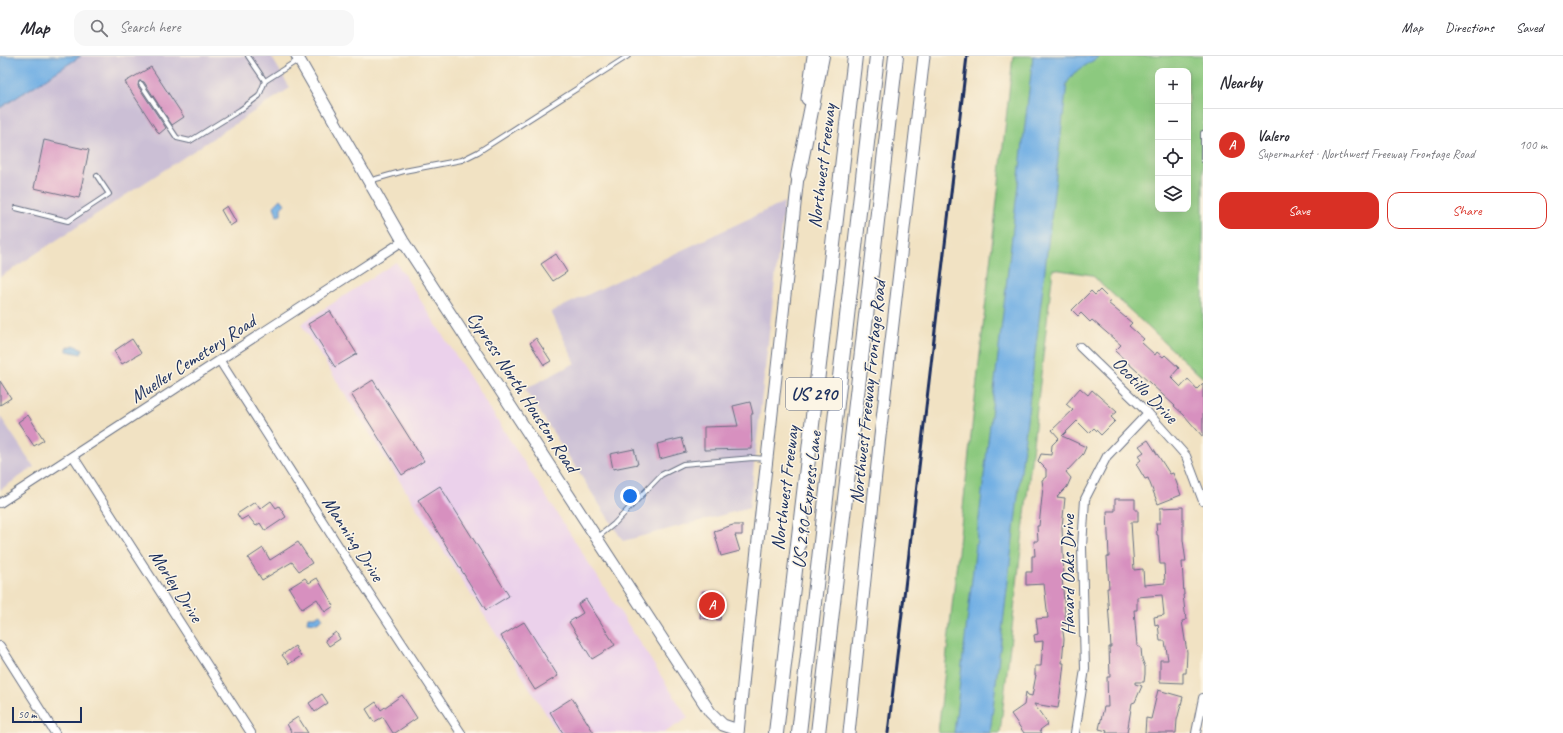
<!DOCTYPE html>
<meta charset="utf-8">
<style>
:root{--surface:#fff;--page:#f7f7f7;--text:#2b2b33;--muted:#7c7c81;--line:#e1e1e2;--accent:#d93025}
body{margin:0;font-family:Caveat,sans-serif;background:var(--page);color:var(--text)}
.controls{position:absolute;right:12px;top:12px;display:grid;overflow:hidden;border-radius:8px;box-shadow:0 4px 16px #0002}
.controls button{width:36px;height:36px;display:grid;place-items:center;padding:0;border:0;border-bottom:1px solid var(--line);background:var(--surface);color:var(--text);font:20px sans-serif}
.scale{position:absolute;left:12px;bottom:10px;width:70px;box-sizing:border-box;padding-left:4px;border:2px solid #1b2f5e;border-top:0;font-size:11px;line-height:14px;white-space:nowrap;color:#1b2f5e;-webkit-text-stroke:3px #fcf5e5;paint-order:stroke}
.you{position:absolute;left:630px;top:440px;width:14px;height:14px;margin:-10px;border:3px solid #fff;border-radius:50%;background:#1a73e8;box-shadow:0 0 0 6px #1a73e833}
.badge{display:grid;place-items:center;width:26px;height:26px;border-radius:50%;background:var(--accent);color:#fff;font-size:13px;font-weight:700}
.pin{position:absolute;translate:-50% -50%;border:2px solid #fff;box-shadow:0 1px 4px #0006}
.list{margin:0;padding:0;list-style:none}
h2{display:flex;justify-content:space-between;align-items:center;height:52px;margin:0;padding:0 16px;font-size:17px}
h2 small{font-size:13px;font-weight:400;color:var(--muted)}
.list li{display:grid;grid-template-columns:26px 1fr auto;gap:12px;align-items:center;box-sizing:border-box;height:72px;padding:0 16px;border-top:1px solid var(--line)}
.list b{display:block;font-size:15px;white-space:nowrap}
.list p{margin:0;font-size:13px;white-space:nowrap;color:var(--muted)}
.list em{font-size:13px;font-style:normal;color:var(--muted)}
.actions{display:flex;gap:8px;padding:12px 16px}
.actions a{flex:1;padding:9px 0;border:1px solid var(--accent);border-radius:12px;text-align:center;font-size:14px;color:var(--accent)}
.actions .main{background:var(--accent);color:#fff}
.icon{flex:none;width:22px;height:22px;fill:none;stroke:currentColor;stroke-width:2;stroke-linecap:round;stroke-linejoin:round}
.map{position:relative;flex:none;width:1203px;height:677px;overflow:hidden}
header{display:flex;align-items:center;gap:24px;box-sizing:border-box;height:56px;padding:0 20px;background:var(--surface);border-bottom:1px solid var(--line)}
header strong{font-size:19px}
nav{display:flex;gap:22px;margin-inline-start:auto;font-size:14px}
.search{width:280px;height:36px;background:var(--page);display:flex;align-items:center;gap:10px;box-sizing:border-box;padding:0 14px;border-radius:12px;color:var(--muted);font-size:15px}
main{display:flex}
aside{flex:1;background:var(--surface)}
.map>svg:first-child{display:block}
.built{fill:#ebd1eb}
.industrial{fill:#cbbfd5}
.green{fill:#8cc97f;stroke:#547c6e;fill-rule:evenodd}
.water{fill:#71afe4;stroke:#466fa1}
.building{fill:#d790bf}
.lines{fill:none;stroke-linecap:round;stroke-linejoin:round}
.service-casing{stroke:#666e81;stroke-width:6}
.minor-casing{stroke:#666e81;stroke-width:10}
.secondary-casing{stroke:#666e81;stroke-width:13}
.motorway-casing{stroke:#666e81;stroke-width:16}
.service{stroke:#fff;stroke-width:4}
.minor{stroke:#fff;stroke-width:8}
.secondary{stroke:#fff;stroke-width:11}
.motorway{stroke:#fff;stroke-width:14}
.rail{stroke:#1b2f5e;stroke-width:3}
.labels{text-anchor:middle;dominant-baseline:central;stroke-width:3;stroke-linejoin:round;paint-order:stroke}
.shield{fill:#fcf5e5;stroke:#5e6a86;stroke-width:1}
.shield-label{font-size:18px;font-weight:bold;fill:#1b2f5e}
.street-label{font-size:19px;fill:#1b2f5e;stroke:#fcf5e5}
</style>
<header>
<strong>Map</strong>
<div class="search"><svg class="icon" aria-label="search" viewBox="0 0 24 24"><circle cx="10" cy="10" r="6"/><path d="M15 15l6 6"/></svg>Search here</div>
<nav><a>Map</a><a>Directions</a><a>Saved</a></nav>
</header>
<main>
<div class="map">
<svg width="1203" height="677" viewBox="0 0 1203 677">
<rect width="100%" height="100%" fill="#fcf5e5"/>
<filter id="ink" filterUnits="userSpaceOnUse"><feTurbulence type="fractalNoise" baseFrequency=".025" numOctaves="2"/><feDisplacementMap in="SourceGraphic" scale="8" xChannelSelector="R" yChannelSelector="G"/><feConvolveMatrix kernelMatrix="1 2 1 2 8 2 1 2 1" color-interpolation-filters="sRGB"/></filter>
<filter id="wash" filterUnits="userSpaceOnUse"><feTurbulence type="fractalNoise" baseFrequency=".012" numOctaves="4" result="noise"/><feDisplacementMap in="SourceGraphic" scale="16" xChannelSelector="R" yChannelSelector="G"/><feGaussianBlur stdDeviation="0.9" result="paint"/><feColorMatrix in="noise" values="0 0 0 0 0 0 0 0 0 0 0 0 0 0 0 0 0 1.4 0 .05"/><feComposite in="paint" operator="in"/></filter>
<g filter="url(#wash)">
<rect width="100%" height="100%" fill="#f1e2c3"/>
<path class="built" d="M396 206 688 662 664 677H558L301 268Z"/>
<g class="industrial">
<path d="M81 0H271L290 32 0 221V52Z"/>
<path d="M784 146 749 452 623 485 525 333 575 307 551 256Z"/>
<path d="M0 360 34 411 0 434Z"/>
</g>
<path class="green" d="M1013 0H1203V322L1092 219 1053 213 1000 677H938ZM1158 15H1188V153H1158Z"/>
<g class="water">
<path d="M0 0H81L0 52Z"/>
<path d="M1033 0H1100L1074 17 1067 27 990 677H954Z"/>
<path d="M281 143 285 148 281 152V159L277 160 274 150Z"/>
<path d="M74 289 83 293 81 298 67 295V292Z"/>
<path d="M320 558 323 563 317 567 307 566 308 561H315Z"/>
</g>
<g id="blocks">
<g class="building">
<path d="M151 11 184 61 172 69 144 26 141 25H139L138 30 166 72 159 78 125 26Z"/>
<path d="M44 84 89 94 79 142 34 132Z"/>
<path d="M227 150 236 166 230 170 221 154Z"/>
<path d="M556 198 567 216 553 225 541 208Z"/>
<path d="M1100 234 1111 245 1108 247 1132 267 1129 270 1144 283 1141 286 1155 299 1157 296 1163 301 1165 299 1179 312 1171 321 1181 331 1188 323 1197 333 1203 327V381L1184 359 1174 350H1175L1115 295 1121 289 1092 264 1090 266 1081 257 1078 260 1072 254 1091 235 1095 239Z"/>
<path d="M330 255 357 298 335 311 308 268Z"/>
<path d="M536 282 551 305 544 309 530 287Z"/>
<path d="M132 283 141 297 122 308 114 295Z"/>
<path d="M373 324 424 405 402 419 351 338Z"/>
<path d="M0 325 11 342 0 349Z"/>
<path d="M1080 332 1088 339 1092 334 1117 356 1111 361 1115 365 1101 379 1094 372 1089 377 1077 365 1062 380 1086 391 1083 398 1066 416 1071 422 1067 431 1057 441 1065 442 1062 471 1064 521H1062L1066 569H1062L1064 583 1062 607H1064L1062 625 1058 652 1034 648 1048 668 1040 674 1042 677H1024L1011 658 1024 649 1026 636 1028 639 1032 640 1036 619H1035V610H1041L1043 585 1035 586 1034 579 1038 578 1036 563 1048 562 1044 528 1026 529V516H1032V500H1035L1034 485H1038L1037 470H1039L1043 431 1042 424 1046 421V413L1038 405 1041 398 1051 399 1052 389 1059 382 1052 374 1073 354 1066 348Z"/>
<path d="M750 346 753 358H751L752 393 704 394V371L738 370 733 350Z"/>
<path d="M28 359 44 384 34 390 18 366Z"/>
<path d="M682 382 686 396 660 403 657 388Z"/>
<path d="M1148 384 1170 418 1173 417 1181 439 1158 448 1148 422 1145 423 1136 408 1141 404 1138 400 1144 396 1139 390Z"/>
<path d="M634 393 638 408 613 413 610 398Z"/>
<path d="M440 430 509 540 486 554 418 444Z"/>
<path d="M1115 443H1135V454H1138V466H1131L1134 514 1143 513 1144 529 1165 527 1164 508H1160L1158 479H1157L1156 467H1160V452L1183 451V484L1186 506H1182L1184 539H1183L1186 564 1182 565 1187 596 1186 617H1183V627L1160 626V604H1168L1165 585H1160L1158 568 1155 569 1154 561 1164 559 1162 539 1137 541V554H1134L1137 590 1141 592 1142 603 1145 611V618L1144 626H1135V628L1142 630 1135 646 1132 647 1127 677H1106L1107 675 1099 673 1104 651H1108L1107 621H1110L1109 591H1111L1107 532H1109L1107 501H1109L1107 455H1115Z"/>
<path d="M271 445 276 452 279 450 286 461 265 475 260 467 256 470 248 460 241 464 237 458 255 446 260 453Z"/>
<path d="M733 469H742V479H735L740 495 721 500 714 475Z"/>
<path d="M298 486 312 507 299 515 292 506 262 524 248 502 263 492 270 504Z"/>
<path d="M305 522 309 527 317 522 334 550 325 556 317 543 302 553 289 532Z"/>
<path d="M703 535 724 538 720 564 700 562Z"/>
<path d="M586 543 615 589 592 603 569 566 583 557 578 548Z"/>
<path d="M524 566 558 620 535 634 501 580Z"/>
<path d="M336 576 340 583 329 590 325 584Z"/>
<path d="M295 590 301 600 289 608 282 599Z"/>
<path d="M1158 634 1183 641 1177 664 1176 677H1145L1146 662 1151 663Z"/>
<path d="M322 638 328 647 315 656 309 647Z"/>
<path d="M402 639 417 662 395 677H393L383 661 374 666 366 653 376 646 381 654Z"/>
<path d="M572 642 594 677H563L550 656Z"/>
<path d="M298 661 308 677H292L287 668Z"/>
</g>
</g>
</g>
<g filter="url(#ink)">
<use href="#blocks" fill-opacity="0" stroke="#666e81" stroke-width="1"/>
<g class="lines">
<defs>
<g id="service">
<path d="M248 0 265 25"/>
<path d="M141 28 177 82 190 85 240 54 259 40 265 25 298 4"/>
<path d="M1203 77V104"/>
<path d="M369 125 404 115 462 104 478 96 628 0"/>
<path d="M16 152 68 165 109 138 97 120"/>
<path d="M598 481 614 468 661 419 683 408 753 402 767 403"/>
</g>
<g id="minor">
<path d="M1080 291 1148 357 1186 400 1203 445"/>
<path d="M220 305 346 502 461 677"/>
<path d="M73 400 251 677"/>
<path d="M0 447 403 185"/>
<path d="M0 590 55 677"/>
<path d="M1075 677 1085 613 1082 491 1085 443 1107 400 1148 357"/>
<path d="M1196 677 1203 642"/>
</g>
<g id="secondary">
<path d="M297 0 403 185 710 656 723 669 738 674"/>
<path d="M807 43 813 0"/>
<path d="M738 677 757 493 799 112"/>
<path d="M849 677 879 389 924 0"/>
</g>
<g id="motorway">
<path d="M798 120 822 0"/>
<path d="M776 677 855 0"/>
<path d="M799 677 877 0"/>
<path d="M818 677 896 0"/>
</g>
</defs>
<use href="#service" class="service-casing"/>
<use href="#minor" class="minor-casing"/>
<use href="#secondary" class="secondary-casing"/>
<use href="#motorway" class="motorway-casing"/>
<use href="#service" class="service"/>
<use href="#minor" class="minor"/>
<use href="#secondary" class="secondary"/>
<use href="#motorway" class="motorway"/>
<path class="rail" d="M888 677 967 0"/>
</g>
</g>
<g class="labels">
<rect class="shield" x="786" y="322" width="56" height="32" rx="3"/>
<g class="shield-label">
<text x="814" y="338">US 290</text>
</g>
<g class="street-label">
<text transform="translate(822 110) rotate(-83)">Northwest Freeway</text>
<text transform="translate(193 303) rotate(-33)">Mueller Cemetery Road</text>
<text transform="translate(1145 334) rotate(46)">Ocotillo Drive</text>
<text transform="translate(523 336) rotate(57)">Cypress North Houston Road</text>
<text transform="translate(868 336) rotate(-84)">Northwest Freeway Frontage Road</text>
<text transform="translate(785 432) rotate(-83)">Northwest Freeway</text>
<text transform="translate(807 444) rotate(-83)">US 290 Express Lane</text>
<text transform="translate(353 483) rotate(57)">Manning Drive</text>
<text transform="translate(1068 519) rotate(-90)">Havard Oaks Drive</text>
<text transform="translate(176 530) rotate(57)">Morley Drive</text>
</g>
</g>
</svg>
<div class="controls">
<button>+</button>
<button>−</button>
<button><svg class="icon" aria-label="locate" viewBox="0 0 24 24"><circle cx="12" cy="12" r="6"/><path d="M12 2v4M12 18v4M2 12h4M18 12h4"/></svg></button>
<button><svg class="icon" aria-label="layers" viewBox="0 0 24 24"><path d="M12 4l9 5-9 5-9-5zM3 14l9 5 9-5"/></svg></button>
</div>
<div class="scale">50 m</div>
<div class="you"></div>
<div class="pin badge" style="left:712px;top:549px">A</div>
</div>
<aside>
<h2>Nearby<small></small></h2>
<ul class="list">
<li><span class="badge">A</span><div><b>Valero</b><p>Supermarket · Northwest Freeway Frontage Road</p></div><em>100 m</em></li>
</ul>
<div class="actions"><a class="main">Save</a><a>Share</a></div>
</aside>
</main>
